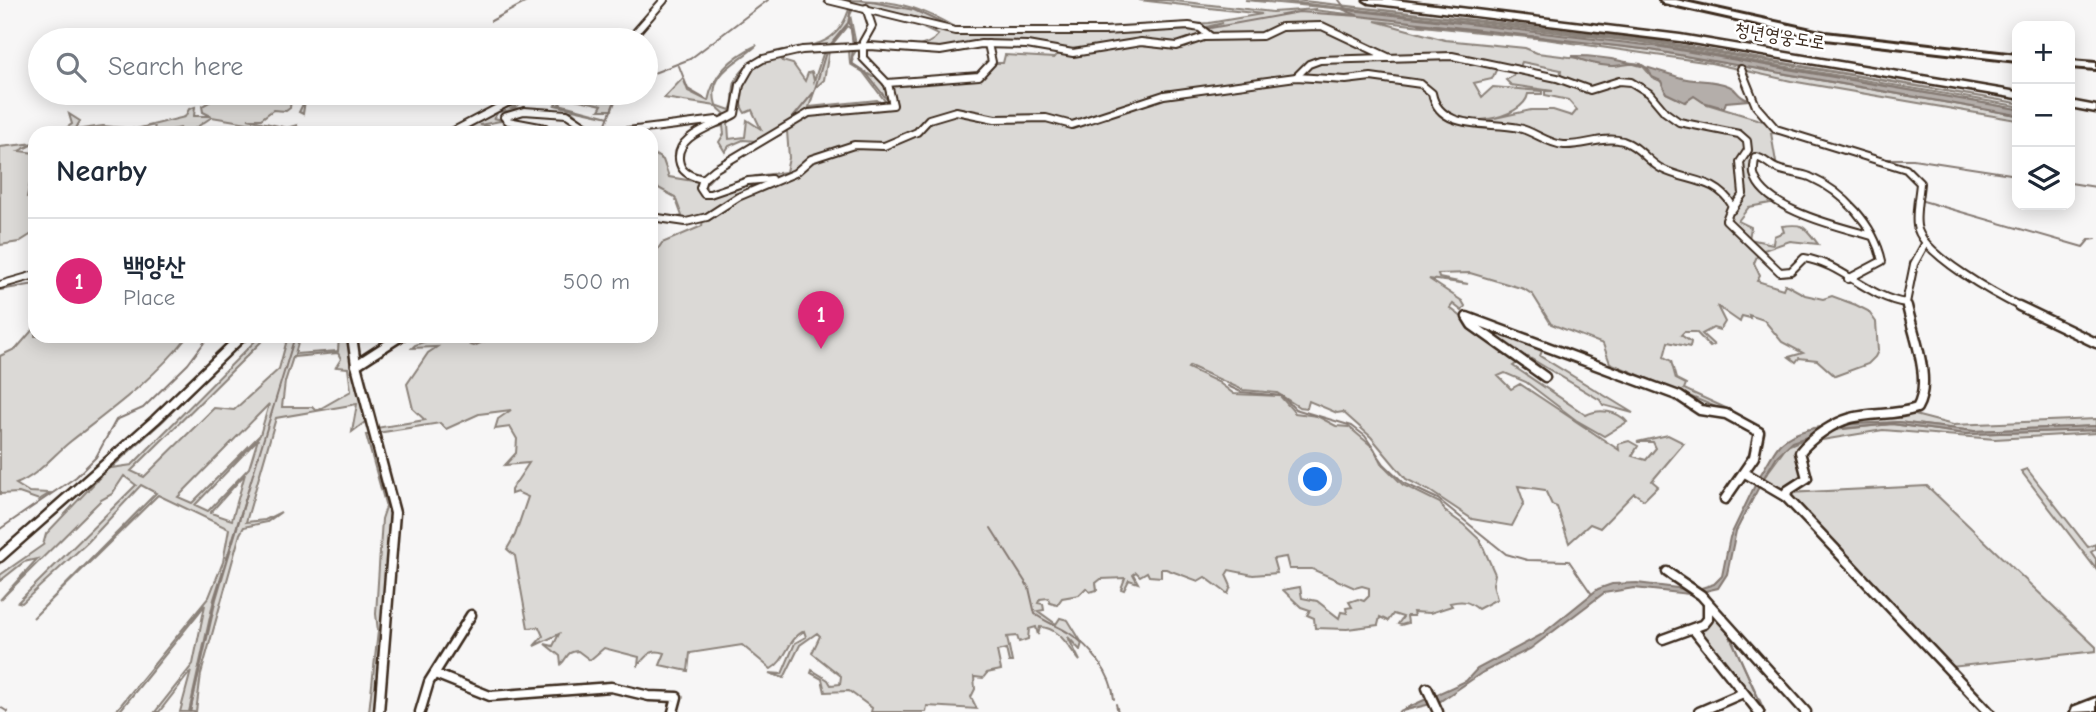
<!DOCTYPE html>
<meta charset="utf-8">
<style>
:root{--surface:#fff;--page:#f2f2f3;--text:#1f2937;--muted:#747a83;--line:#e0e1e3;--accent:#db2777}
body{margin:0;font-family:"Comic Neue","Poor Story",sans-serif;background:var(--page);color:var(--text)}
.controls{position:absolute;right:21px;top:21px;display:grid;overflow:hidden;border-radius:14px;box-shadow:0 4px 18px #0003}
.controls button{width:63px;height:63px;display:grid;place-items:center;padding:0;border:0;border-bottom:2px solid var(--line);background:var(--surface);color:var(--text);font:35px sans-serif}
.you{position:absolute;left:1316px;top:480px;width:24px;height:24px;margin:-18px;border:5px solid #fff;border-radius:50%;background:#1a73e8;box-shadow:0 0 0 10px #1a73e833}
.badge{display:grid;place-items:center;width:46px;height:46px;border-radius:50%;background:var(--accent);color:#fff;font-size:23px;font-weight:700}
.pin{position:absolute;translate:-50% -58px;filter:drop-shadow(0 2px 4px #0008)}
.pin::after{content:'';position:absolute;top:37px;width:24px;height:21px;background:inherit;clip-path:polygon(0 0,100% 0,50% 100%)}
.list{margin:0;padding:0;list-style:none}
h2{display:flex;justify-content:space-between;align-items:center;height:91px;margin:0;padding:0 28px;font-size:30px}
h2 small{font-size:23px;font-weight:400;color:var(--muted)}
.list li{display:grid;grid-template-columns:46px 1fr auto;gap:21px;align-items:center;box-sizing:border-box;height:126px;padding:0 28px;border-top:2px solid var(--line)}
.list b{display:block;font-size:26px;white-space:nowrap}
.list p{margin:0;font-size:23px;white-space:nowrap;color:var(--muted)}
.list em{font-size:23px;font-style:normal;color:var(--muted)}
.icon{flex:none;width:38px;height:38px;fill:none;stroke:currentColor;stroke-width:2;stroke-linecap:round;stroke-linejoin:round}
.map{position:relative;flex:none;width:2096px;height:712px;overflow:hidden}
.search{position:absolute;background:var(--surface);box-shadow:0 4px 18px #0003;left:28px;top:28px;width:630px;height:77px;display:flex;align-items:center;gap:18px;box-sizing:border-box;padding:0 24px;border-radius:38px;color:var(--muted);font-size:26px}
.panel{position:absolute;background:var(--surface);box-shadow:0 4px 18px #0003;left:28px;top:126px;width:630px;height:217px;border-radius:21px}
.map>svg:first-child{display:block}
.green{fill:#dbd9d6;stroke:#8b827a;stroke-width:2;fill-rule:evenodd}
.water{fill:#b4aeaa;stroke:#847972;stroke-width:2}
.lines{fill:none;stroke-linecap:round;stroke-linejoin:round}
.stream{stroke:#847972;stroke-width:2}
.street-far1-casing{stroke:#3b2a1e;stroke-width:10}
.street-casing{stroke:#3b2a1e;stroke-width:13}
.secondary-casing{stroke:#3b2a1e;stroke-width:6}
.primary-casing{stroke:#3b2a1e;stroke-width:6}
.highway-casing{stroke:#3b2a1e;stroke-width:5}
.street-far1{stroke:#fff;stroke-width:6}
.street{stroke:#fff;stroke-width:8}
.secondary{fill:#fff;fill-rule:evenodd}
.primary{fill:#fff;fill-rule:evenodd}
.highway{fill:#fff;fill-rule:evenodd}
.labels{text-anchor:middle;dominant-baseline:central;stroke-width:5;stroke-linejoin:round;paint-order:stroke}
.far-street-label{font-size:19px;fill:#3b2a1e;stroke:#fff}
</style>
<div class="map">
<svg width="2096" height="712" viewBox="0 0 2096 712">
<rect width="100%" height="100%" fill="#f7f6f6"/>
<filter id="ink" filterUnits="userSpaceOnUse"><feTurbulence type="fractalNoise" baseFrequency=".0143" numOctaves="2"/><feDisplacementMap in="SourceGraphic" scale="14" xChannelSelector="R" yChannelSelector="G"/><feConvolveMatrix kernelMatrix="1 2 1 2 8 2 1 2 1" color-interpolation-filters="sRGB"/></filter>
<g filter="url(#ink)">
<g class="green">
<path d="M832 0C883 0 910 0 959 30Z"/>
<path d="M1139 0H1168L1272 12 1317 9 1314 10 1651 50 2017 115V120L1791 81 1711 63 1545 39 1375 21 1445 40 1525 48 1537 53 1586 59 1614 66 1625 62 1641 64 1652 77 1661 81 1666 93 1685 102 1694 96 1707 104 1763 121 1784 134 1771 133 1777 168 1757 154 1751 161C1751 179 1760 193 1776 202L1749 207 1738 221 1751 227 1749 239 1773 244 1774 236 1784 232 1782 226C1804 223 1804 226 1818 244L1790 241 1758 252 1728 220 1747 192 1741 163 1749 151V141L1739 134 1680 121 1637 83 1619 80 1590 89 1560 78 1561 70 1522 62 1519 69 1460 55 1392 57 1352 42 1323 26H1281L1261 36H1217L1203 29 1223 23 1202 28 1192 25 1122 30H964L1121 29 1209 23 1262 14Z"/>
<path d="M1245 0H1273L1641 42 2017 106V109L1709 55 1343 9Z"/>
<path d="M1295 0 1651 40 2017 103 1651 42Z"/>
<path d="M850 6 853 9 850 15 856 45 869 28 858 45 853 47 851 29 847 26 830 47C809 49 747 55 740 79 736 93 739 104 731 116L716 119 725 114 716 106 664 98 683 78 688 91 708 101C713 75 730 58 757 45 740 62 706 72 716 105L730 110C738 95 726 86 746 67 781 33 833 67 850 6Z"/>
<path d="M902 18 951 33 1197 29 1204 34 1181 44 1155 43 1073 53 981 43 940 50 865 45 873 20 875 26 867 41 870 43C890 45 924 54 938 35Z"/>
<path d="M1297 25 1322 27 1385 59 1460 57 1556 79 1590 90 1620 82 1636 84 1649 93 1664 112 1679 122 1743 137 1747 150 1739 162C1741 178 1748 191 1737 205L1715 186 1662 168 1625 141 1602 138 1561 144 1517 127 1477 122 1531 110H1553L1572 116 1577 110 1568 100 1545 95V91H1553L1511 85 1506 80 1513 76 1515 71 1497 68 1492 79 1474 83 1482 97 1493 87 1542 91V94H1528C1524 119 1454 132 1436 106 1433 101 1434 95 1432 90 1409 70 1369 80 1342 79 1327 79 1313 77 1298 76 1318 50 1353 63 1382 59L1378 58 1319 59 1308 63 1291 77 1238 87 1163 95 1072 124 1046 117 995 119 955 110 928 118 916 131 884 146 849 145 811 158 789 175 748 180 710 193 702 188 704 179 717 169 810 114 875 110 894 105 896 101 891 86 894 84 974 79 984 74 993 63H1003L1005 55 1054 58 1059 53 1094 52 1141 43 1178 46 1205 37H1262L1282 27ZM787 131 789 158 786 172 756 176 707 191 705 185 722 167Z"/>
<path d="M857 49 852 57 853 64 873 77 877 73 892 101 888 105 863 72 850 64 849 50 829 51 824 80 816 87 809 107 877 100 886 106 821 110 757 141 743 140 729 146 725 152 719 142 724 134 723 126 708 129 734 118 728 123 729 139 745 137 747 120 761 129 752 110 745 113C734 98 742 75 756 64 763 59 775 58 783 56L782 61 793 64 805 81 808 73 812 72 814 81 824 51Z"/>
<path d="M1360 78 1415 83 1431 93 1433 105 1446 116 1516 128 1554 144 1595 141 1624 143 1656 165 1714 187 1731 205 1725 220 1758 254 1754 263 1760 276 1757 281 1783 289 1785 284 1805 295 1823 299 1832 296 1856 305 1868 311 1876 322 1878 351 1875 357 1868 364 1835 376 1817 360 1799 358 1796 362 1789 357 1803 353 1782 342 1764 320 1749 315 1750 318 1742 316 1740 322 1717 306 1725 322 1720 330 1713 328 1702 334 1714 345 1710 347 1696 332H1684L1681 335 1691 342 1690 347 1668 342 1664 357 1671 361 1676 379 1686 384 1684 389 1730 410V413L1610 363 1603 344 1551 324 1533 295 1524 289 1470 273 1438 274 1439 278 1468 284 1429 279 1462 301 1465 306 1462 311 1453 304 1450 308 1520 361 1513 366 1586 415C1599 408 1618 411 1627 422L1604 436 1576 420 1526 382 1505 373 1498 376 1511 389 1520 384 1619 450 1618 444 1629 441 1638 446 1632 456 1646 460 1656 448 1653 442H1637L1668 435 1684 443 1652 481 1658 486 1644 500 1634 493 1600 528 1590 524 1569 543 1557 507 1552 505 1545 490 1518 486 1524 503 1512 526 1472 519 1430 491 1406 479 1371 437 1343 412 1337 413 1309 401 1307 408 1299 407 1277 393 1243 390 1190 366 1188 368 1218 382 1234 394 1280 396 1295 413 1317 416 1336 426 1349 427 1374 448 1381 463 1403 485 1440 503 1446 512 1464 525 1480 540 1495 574 1493 584 1497 599 1478 609C1468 601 1463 600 1450 603L1452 606 1430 613 1413 612 1414 616H1407L1408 623 1401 625 1398 624 1403 617 1393 614 1388 621 1380 617 1378 625 1347 629 1315 628 1314 618 1307 615 1310 610 1301 607 1283 590 1300 587 1302 598 1317 601 1339 618 1341 612 1347 613 1346 608 1352 607 1349 602 1358 599 1364 601 1369 596V588L1362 586 1355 588 1312 569H1289L1286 557 1273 559 1277 573 1253 575 1229 570 1226 575 1231 586 1228 594 1205 577 1198 581 1166 569H1161V577L1149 576 1147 572 1140 576 1136 572 1133 574 1138 583 1129 580 1124 590 1121 589 1125 578 1101 579 1096 583 1097 590 1090 592 1086 588 1079 595 1062 598 1057 605 1050 603 1048 598 1040 599 1038 603 1043 604 1044 610 1038 611 1056 624 1060 618 1068 620 1082 643 1080 650 1068 637 1080 661C1069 648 1059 627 1040 627L1038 635 1036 627 1029 629 1028 639 1019 642 1017 636 1007 637 1012 662H1009L1006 649 997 651 1001 670 987 673 983 678 974 677 975 689 971 697 977 709 927 706 926 712H871L872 708 849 691 825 692 822 679 811 673 812 670 828 680 831 685 840 684 841 676 812 653 820 636 817 633 800 645 784 678 769 673 782 674 795 643 806 637 804 631C787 640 787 660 771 669L742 645 690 653 688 671 660 665 665 653C650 648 647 656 638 665L639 657 604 648 590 660 578 651C565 652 569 657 561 664L560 656 545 644 553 646 559 634 534 646 543 636 539 627 528 628 515 556 507 549 515 535 528 497 517 492 511 494V490L529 463 505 465 516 453 517 439 510 427 495 429 498 419 511 410 479 414 446 429 440 423 377 433 376 428 425 420 413 409 407 384 428 353 437 347 412 348 415 345 440 336H479L470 345 474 346 496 336H651V259L662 243 702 226 703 219 732 201 790 176 808 162 844 148 874 147 918 132 926 121 956 112 979 117 1046 119 1072 125 1145 100 1193 92 1285 79Z"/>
<path d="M220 93 228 98 251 93H283L282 99 286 93 306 94 303 114 299 112 303 104 296 97 291 99 290 108 286 111 273 110 261 119H248L287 128 297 125 298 130 306 133 212 117 188 133H174L181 128 162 132 154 130 155 125 134 130 59 133 72 124 69 114 80 121 75 130 103 126 136 129 185 117 189 109 195 107 194 116H211L203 112 202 106 213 100 210 97Z"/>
<path d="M528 93H554L615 101 612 110H599L602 105 566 97 559 104 609 117 555 105 560 97 539 94 512 108 572 111 586 123 602 130 601 132H597L572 115 521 109 498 112 494 118 543 129 500 121 480 125 489 126 469 133H453Z"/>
<path d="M35 143 19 151 35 153V182L30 183 27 197 35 199V232L19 242 0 245V147Z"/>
<path d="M651 152 663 160 669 177 699 182 703 195 768 181C739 198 709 224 674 219L682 216 675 197 651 184Z"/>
<path d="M1473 323 1544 346 1540 356 1633 413 1603 405 1600 400 1528 357 1524 360Z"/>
<path d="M35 327V336H188C155 378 113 408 71 441 52 456 39 475 16 484L29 492 50 493 39 500 19 493 0 494V356L17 348Z"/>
<path d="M244 336H247L164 420 111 468 132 465 260 336H267L134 468 131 471 144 477 214 408 234 410 279 369 288 336H300L295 354 338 351 339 336H348L365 422 352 432 357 404 276 418 246 522 265 520 281 512 267 522 244 527 240 534 201 674 196 712H190L216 599 247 494 214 599 189 712H180L191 671 159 712H155L193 664 205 605 119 712H115L209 597 223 562 229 529 158 495 33 618 156 493 141 485 88 542 22 603 18 602 136 485 124 476 112 494 101 500 0 600 37 559 24 562 0 581V575L43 545 46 534 106 471 0 563V559ZM338 353 341 359 336 367 348 368 351 391 316 411 312 407H282L285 382 293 357ZM269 404 260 435 192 503 178 497ZM258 439 249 468 208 511 195 505ZM245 474 232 520 211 513V512Z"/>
<path d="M1911 414 1953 425 2096 419V426L1974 431 1898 422 1841 425 1851 419Z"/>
<path d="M1892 424 1966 434 2096 430V433L1995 439 1883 430 1810 442 1834 430Z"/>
<path d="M1821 432C1792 447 1795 448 1805 476L1782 490 1763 479 1787 446Z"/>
<path d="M366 435H370L390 514 375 712H369L378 631 376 614 382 519 386 507Z"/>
<path d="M2027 469 2088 547 2096 544V549L2091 552 2096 559V569L2021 471Z"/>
<path d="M1927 486 2096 647V651L1951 667 1788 493Z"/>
<path d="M1712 612 1725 624 1764 712H1760L1700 632 1711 620Z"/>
</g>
<g class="water">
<path d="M1342 9 1662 47 2017 109V115L1651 50 1359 16Z"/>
<path d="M1572 56C1611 55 1646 67 1682 78 1696 82 1712 79 1729 86 1739 90 1735 96 1749 100L1726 102 1724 108 1703 102 1694 96 1685 102 1666 93 1661 81 1652 77C1644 55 1626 67 1610 66 1597 65 1583 61 1572 56Z"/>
<path d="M1898 422 1974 431 2096 426V430L1966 434 1892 424 1828 430 1792 442 1777 456 1763 479 1759 477C1766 467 1772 453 1780 444 1805 419 1866 425 1898 422Z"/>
<path d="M1757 481 1761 483 1736 531 1727 574 1718 588 1701 592 1698 589 1714 584 1722 576 1730 537Z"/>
<path d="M1637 583 1693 590 1698 595 1634 588 1604 593 1530 649 1483 672 1439 702 1398 712 1466 681 1477 669 1541 635 1598 589 1612 584Z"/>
</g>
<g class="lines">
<g class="stream">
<path d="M861 0 914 10 950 27"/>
<path d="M1339 0 1345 8 1355 11"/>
<path d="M849 20 854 45"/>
<path d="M491 21 530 0"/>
<path d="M1419 24 1484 31"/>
<path d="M1205 29 1299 12 1359 16"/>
<path d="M961 33 986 34"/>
<path d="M1055 34 1196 30"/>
<path d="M1535 36 1546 38"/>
<path d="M635 40 668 0"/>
<path d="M831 44 848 23 851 8"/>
<path d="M853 49 851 63 866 73 889 102"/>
<path d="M679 66 688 89 707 100"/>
<path d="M646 76 690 59 768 0"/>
<path d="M503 109 546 93"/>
<path d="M791 120 814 92 826 52"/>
<path d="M603 131 618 93"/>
<path d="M1882 159H1913L2017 175"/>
<path d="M2070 183 2096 187"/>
<path d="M1923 201 2083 247 2089 240 2096 239"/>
<path d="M0 290 35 284"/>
<path d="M1228 386 1241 392 1282 396 1295 409 1352 426 1365 436 1384 464 1404 483 1438 499 1506 554 1527 560 1569 561 1591 593"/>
<path d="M991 528 1029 588 1035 614C1045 622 1058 626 1069 633 1090 646 1112 674 1114 699"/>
<path d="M0 529 76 477 96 457 116 420 143 408 188 364 209 336"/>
<path d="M1706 591 1717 607"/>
<path d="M1727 630 1765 712"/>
<path d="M1116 704 1118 712"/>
<path d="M0 707 8 712"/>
<path d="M190 712 215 599 295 336"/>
</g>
<defs>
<g id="street-far1">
<path d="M828 0 955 31H1104L1189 26 1200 28 1210 36"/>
<path d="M629 40 664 0"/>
<path d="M1741 69 1756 106 1776 129 1906 169 1920 183C1919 196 1915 213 1917 226 1921 254 1998 296 2023 308"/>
<path d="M1296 77 1309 64 1320 60 1452 56 1557 78 1590 90 1619 81 1631 82 1649 93 1665 112 1679 122 1739 134 1747 141 1748 150 1740 162 1743 194 1732 210"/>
<path d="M887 83 979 76 992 62 988 44"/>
<path d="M450 133 526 93"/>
<path d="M549 133 545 128 508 121 504 117 524 111 567 114 596 133"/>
<path d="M612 133 717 120"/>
<path d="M703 179C694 177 683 174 680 164 671 135 718 125 735 114L740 85 751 66 763 59 802 50 870 46 940 51 981 44 1027 45 1073 53 1141 42 1177 46 1204 37 1262 36 1281 27 1322 26 1390 58"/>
<path d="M771 179 748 181 710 194H704L700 188 703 179 715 169 809 113 893 105 888 84 863 58V42L872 26 866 8"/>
<path d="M651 217 686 222 707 217 738 197 795 173 811 159 854 145 884 146 917 132 929 119 956 111 995 119 1046 118 1072 125 1164 95 1296 77 1346 80 1371 77 1421 84 1432 93C1439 132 1490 121 1519 128 1535 132 1548 144 1564 145 1584 146 1603 136 1623 141 1639 146 1648 162 1662 169 1688 182 1716 178 1732 205L1726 220 1780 272 1791 271 1804 258C1842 264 1867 297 1906 303L1914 264 1925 244"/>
<path d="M1848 279 1882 261C1874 225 1844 192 1810 177 1800 173 1788 173 1778 169 1769 166 1765 158 1755 157 1755 162 1753 169 1754 174 1763 210 1841 227 1872 236"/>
<path d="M0 285 35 275"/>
<path d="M1906 303 1907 308"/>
</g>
<g id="street">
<path d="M1907 306C1913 334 1933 381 1917 408 1894 416 1873 412 1851 418 1833 423 1811 438 1800 452L1807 478 1787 491 1786 497 1989 712"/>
<path d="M2019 306 2096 343"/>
<path d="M352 336 356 365 395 513 379 712"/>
<path d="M356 365 401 336"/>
<path d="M1545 377 1472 325 1467 317 1679 396 1700 410 1726 414 1759 432 1754 457 1725 499"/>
<path d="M1745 473 1786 497"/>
<path d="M0 557 155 420 242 336"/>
<path d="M1667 572 1701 595 1806 712"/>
<path d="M1693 629 1759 712"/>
<path d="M1663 639 1704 624 1708 619V604"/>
<path d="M435 674 490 696 611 687 649 696 677 697 673 712"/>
<path d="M1427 688 1438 712"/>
<path d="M420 712 429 682 471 615"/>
<path d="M1699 712 1743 693"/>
</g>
<path id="secondary" d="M2096 698V711L2071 712 2073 707Z"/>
<g id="primary">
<path d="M1660 0H1676L1825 33 2017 55V61L1825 39 1664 3Z"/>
<path d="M2070 61 2096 63V69L2070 67Z"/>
</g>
<g id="highway">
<path d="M1364 0H1394L1680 35 2017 92V98L1680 41 1369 3Z"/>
<path d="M2070 101 2096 106V112L2070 107Z"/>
</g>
</defs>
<use href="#street-far1" class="street-far1-casing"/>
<use href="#street" class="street-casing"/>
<use href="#secondary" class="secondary-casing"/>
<use href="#primary" class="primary-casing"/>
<use href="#highway" class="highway-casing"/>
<use href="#street-far1" class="street-far1"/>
<use href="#street" class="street"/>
<use href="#secondary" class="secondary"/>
<use href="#primary" class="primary"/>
<use href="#highway" class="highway"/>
</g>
</g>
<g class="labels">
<g class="far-street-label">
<text transform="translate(1780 36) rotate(9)">청년영웅도로</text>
</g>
</g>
</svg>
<div class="controls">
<button>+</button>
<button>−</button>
<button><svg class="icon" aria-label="layers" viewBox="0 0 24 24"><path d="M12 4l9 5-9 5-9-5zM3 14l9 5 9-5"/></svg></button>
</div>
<div class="you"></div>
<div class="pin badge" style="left:821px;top:349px">1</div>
<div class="search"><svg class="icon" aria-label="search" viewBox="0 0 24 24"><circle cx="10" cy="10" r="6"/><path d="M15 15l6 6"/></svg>Search here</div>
<section class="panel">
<h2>Nearby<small></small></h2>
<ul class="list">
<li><span class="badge">1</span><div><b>백양산</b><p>Place</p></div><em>500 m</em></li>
</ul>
</section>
</div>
